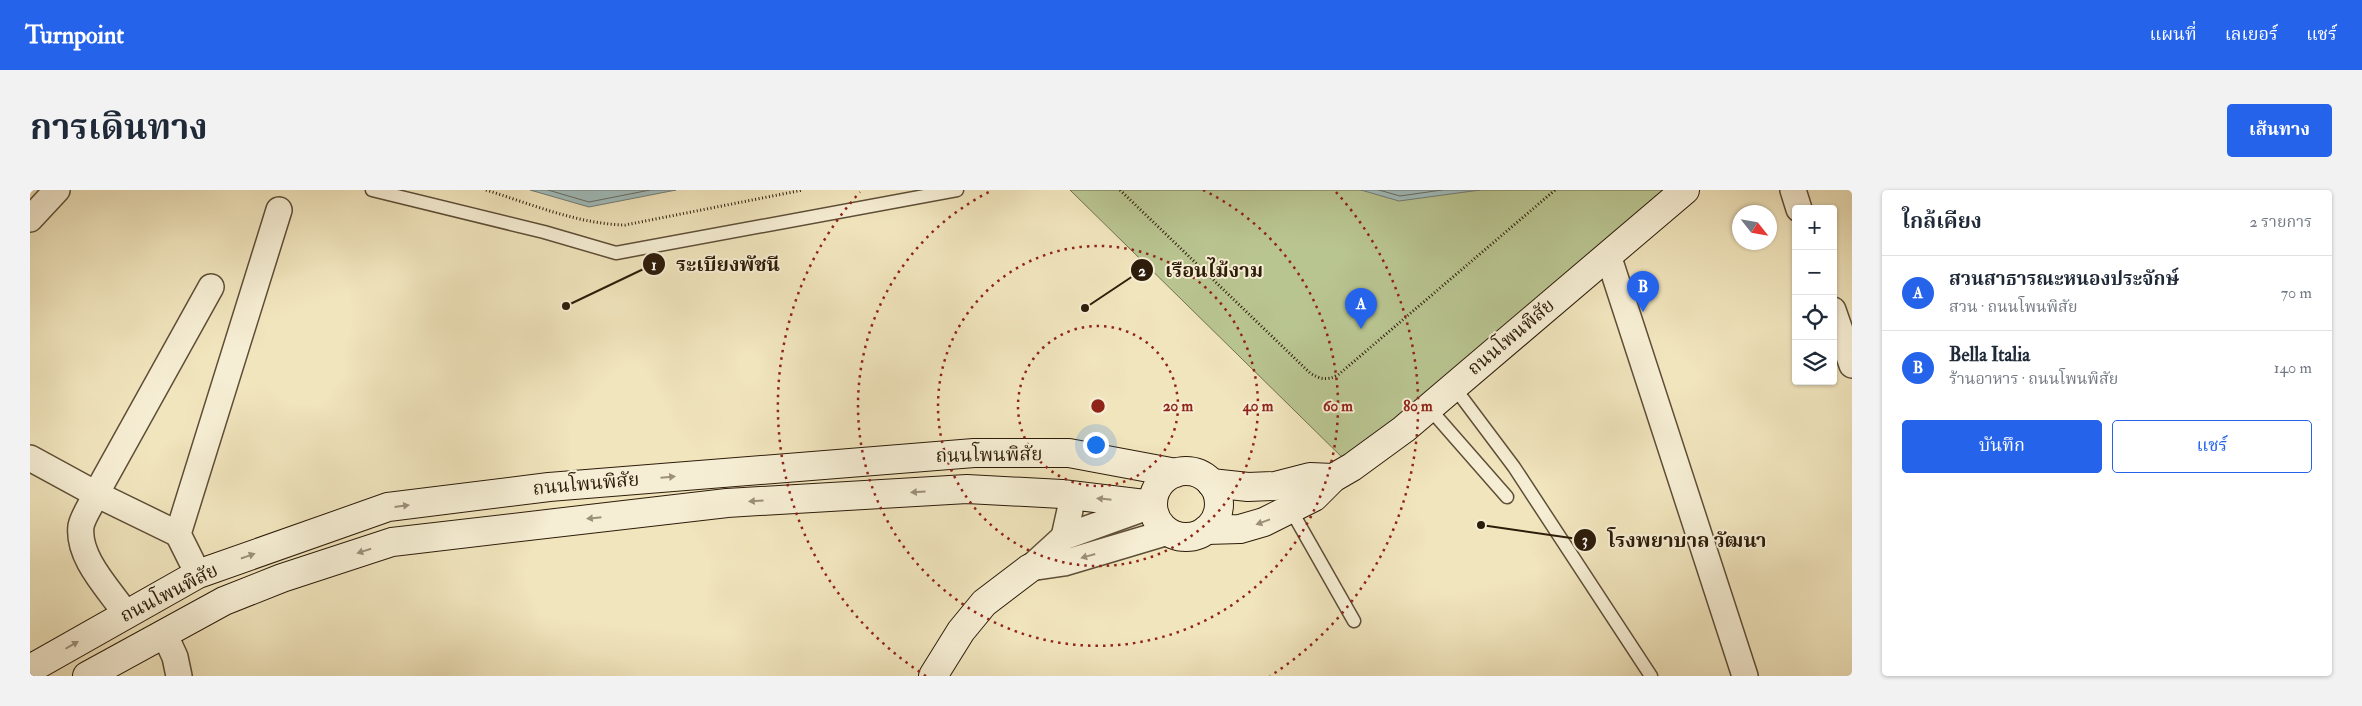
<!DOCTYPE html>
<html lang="th">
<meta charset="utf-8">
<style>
:root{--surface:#fff;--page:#f2f2f3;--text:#1f2937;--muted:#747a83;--line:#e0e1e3;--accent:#2563eb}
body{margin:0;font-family:"IM FELL Double Pica","Noto Serif Thai",serif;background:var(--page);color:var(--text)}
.controls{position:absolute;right:15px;top:15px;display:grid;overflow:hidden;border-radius:5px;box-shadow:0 1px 4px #0004}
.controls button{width:45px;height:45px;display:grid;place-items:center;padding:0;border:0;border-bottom:1px solid var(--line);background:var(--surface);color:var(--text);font:25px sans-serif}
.compass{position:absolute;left:1702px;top:15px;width:45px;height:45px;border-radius:50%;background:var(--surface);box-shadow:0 1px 4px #0004;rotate:121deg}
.you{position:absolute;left:1065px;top:254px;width:18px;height:18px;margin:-12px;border:4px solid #fff;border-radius:50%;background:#1a73e8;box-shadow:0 0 0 8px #1a73e833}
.badge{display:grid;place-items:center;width:32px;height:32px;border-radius:50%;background:var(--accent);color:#fff;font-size:16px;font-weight:700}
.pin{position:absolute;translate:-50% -41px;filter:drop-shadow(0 1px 2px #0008)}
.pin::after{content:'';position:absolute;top:26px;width:18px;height:15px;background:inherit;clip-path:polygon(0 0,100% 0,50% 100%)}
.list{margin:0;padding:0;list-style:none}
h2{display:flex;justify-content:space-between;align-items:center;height:65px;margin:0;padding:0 20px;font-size:21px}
h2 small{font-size:16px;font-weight:400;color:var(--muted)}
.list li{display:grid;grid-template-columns:32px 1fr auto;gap:15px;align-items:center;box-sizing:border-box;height:75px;padding:0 20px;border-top:1px solid var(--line)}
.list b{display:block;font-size:19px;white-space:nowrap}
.list p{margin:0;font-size:16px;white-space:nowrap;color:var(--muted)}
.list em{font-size:16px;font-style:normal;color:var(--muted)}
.actions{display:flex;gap:10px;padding:15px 20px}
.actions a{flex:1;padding:11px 0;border:1px solid var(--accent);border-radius:5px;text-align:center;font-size:18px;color:var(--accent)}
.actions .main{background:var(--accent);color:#fff}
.icon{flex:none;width:28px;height:28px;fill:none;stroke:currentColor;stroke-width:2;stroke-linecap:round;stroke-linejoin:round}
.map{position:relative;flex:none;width:1822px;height:486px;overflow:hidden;border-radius:5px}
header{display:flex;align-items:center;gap:30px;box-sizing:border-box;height:70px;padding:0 25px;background:var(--accent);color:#fff}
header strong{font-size:24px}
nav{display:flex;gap:28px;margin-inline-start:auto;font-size:18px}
.intro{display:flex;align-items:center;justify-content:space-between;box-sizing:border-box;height:120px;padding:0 30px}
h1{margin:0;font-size:35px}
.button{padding:12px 22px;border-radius:5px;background:var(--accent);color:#fff;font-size:18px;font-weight:700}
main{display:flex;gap:30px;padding:0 30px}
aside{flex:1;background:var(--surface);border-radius:5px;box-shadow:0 1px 4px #0004}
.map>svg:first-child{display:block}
.green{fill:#b9c591;stroke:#73704e}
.water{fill:#a0bcbc;stroke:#727c75}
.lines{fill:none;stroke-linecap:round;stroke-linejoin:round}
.shore{stroke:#666c63;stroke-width:1}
.lane-casing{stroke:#5e4e37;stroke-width:15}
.street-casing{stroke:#5e4e37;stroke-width:28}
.secondary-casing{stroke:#2d1c0a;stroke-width:30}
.path{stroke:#2d1c0a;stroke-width:3;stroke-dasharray:1 2.5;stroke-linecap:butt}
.lane{stroke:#f6eed4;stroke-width:12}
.street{stroke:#f6eed4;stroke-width:25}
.secondary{stroke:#f6eed4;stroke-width:28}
.oneway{fill:#9c9079}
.ring{fill:none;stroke:#8f2418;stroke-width:2.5;stroke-dasharray:2.5 5}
.labels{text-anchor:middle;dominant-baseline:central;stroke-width:4;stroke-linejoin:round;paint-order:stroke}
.street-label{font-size:19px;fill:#2d1c0a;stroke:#f6eed4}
.centre{fill:#8f2418;stroke:#f6eed4;stroke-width:2.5}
.ring-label{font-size:15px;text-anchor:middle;font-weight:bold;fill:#8f2418;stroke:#f6eed4;stroke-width:4;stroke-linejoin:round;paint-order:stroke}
.leader{fill:none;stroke:#2d1c0a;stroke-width:2}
.callout-dot{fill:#2d1c0a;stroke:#f6eed4;stroke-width:2}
.mark-label{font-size:15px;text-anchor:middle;font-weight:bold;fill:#fff}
.callout-label{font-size:20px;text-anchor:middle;font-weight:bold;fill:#2d1c0a;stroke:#f6eed4;stroke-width:4;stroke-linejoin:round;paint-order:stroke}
</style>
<header>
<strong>Turnpoint</strong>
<nav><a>แผนที่</a><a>เลเยอร์</a><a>แชร์</a></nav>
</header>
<div class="intro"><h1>การเดินทาง</h1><a class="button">เส้นทาง</a></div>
<main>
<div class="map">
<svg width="1822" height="486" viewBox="0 0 1822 486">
<rect width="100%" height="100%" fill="#f1e5bd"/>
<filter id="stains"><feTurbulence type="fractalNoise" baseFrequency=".004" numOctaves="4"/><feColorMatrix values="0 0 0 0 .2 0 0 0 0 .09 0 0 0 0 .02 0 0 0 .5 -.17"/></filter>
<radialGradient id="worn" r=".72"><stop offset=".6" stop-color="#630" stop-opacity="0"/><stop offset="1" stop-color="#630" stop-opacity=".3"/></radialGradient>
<path class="green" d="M1040 0H1640L1322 277Z"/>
<g class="water">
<path d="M500 0H646L559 17Z"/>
<path d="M1331 0H1450L1369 11Z"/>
</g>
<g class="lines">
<g class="shore">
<path d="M518 0 559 12 620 0"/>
<path d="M1349 0 1370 6 1412 0"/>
</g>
<defs>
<g id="lane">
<path d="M342 0 514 42 586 63 927 0"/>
<path d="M1424 197 1484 277 1621 486"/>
<path d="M1399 218 1477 307"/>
<path d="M1261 320 1324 431"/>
</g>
<g id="street">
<path d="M1763 0 1769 19"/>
<path d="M0 29 27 0"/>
<path d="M1578 65 1715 486"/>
<path d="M1803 120 1822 175"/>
<path d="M0 268 66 304 148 344"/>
<path d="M1034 347 1040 320V306"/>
<path d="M1000 378 1034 373 1138 342"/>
<path d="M1000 378 1034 347 1123 315"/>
<path d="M168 384 148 344 249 20"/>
<path d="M96 424C80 400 47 368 51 336 53 326 62 314 66 304L181 97"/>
<path d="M134 443 145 467 149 486"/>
</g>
<g id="secondary">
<circle cx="1156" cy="314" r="33"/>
<path d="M1181 293 1218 297 1245 296 1280 287 1303 288"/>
<path d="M1176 340 1210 339 1234 332 1284 307 1303 288 1322 277 1374 239 1655 0"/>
<path d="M0 479 168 384 358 317 519 297 944 263H1039L1146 283"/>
<path d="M57 486 194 411 252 388 362 352 697 313 937 299 1032 304 1123 315"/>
<path d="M903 486 931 441 954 413 1000 378"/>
</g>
</defs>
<use href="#lane" class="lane-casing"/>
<use href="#street" class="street-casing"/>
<use href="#secondary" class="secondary-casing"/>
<g class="path">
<path d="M456 0C501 14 548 34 595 35L773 0"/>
<path d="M1090 0 1280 183C1290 189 1296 191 1308 185L1525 0"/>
</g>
<use href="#lane" class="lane"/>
<use href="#street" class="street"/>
<use href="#secondary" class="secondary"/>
</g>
<defs><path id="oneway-solid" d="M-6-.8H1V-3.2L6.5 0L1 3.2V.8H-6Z" transform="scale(1.25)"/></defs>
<g class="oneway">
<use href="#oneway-solid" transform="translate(638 287) rotate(-5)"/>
<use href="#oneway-solid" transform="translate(888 302) rotate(176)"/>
<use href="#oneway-solid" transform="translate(1074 309) rotate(-174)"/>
<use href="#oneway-solid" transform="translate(726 311) rotate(177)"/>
<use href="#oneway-solid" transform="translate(372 316) rotate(-7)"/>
<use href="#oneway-solid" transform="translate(564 328) rotate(174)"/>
<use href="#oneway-solid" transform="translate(1233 332) rotate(160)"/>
<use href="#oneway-solid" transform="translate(334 361) rotate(162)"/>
<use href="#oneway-solid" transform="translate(218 366) rotate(-19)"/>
<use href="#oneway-solid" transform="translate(1058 366) rotate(164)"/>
<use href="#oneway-solid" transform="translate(42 455) rotate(-30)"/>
</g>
<g class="ring">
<circle cx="1068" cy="216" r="80"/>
<circle cx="1068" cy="216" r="160"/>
<path d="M1173 0A240 240 0 1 1 963 0"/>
<path d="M896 486A320 320 0 0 1 830 2M1306 2A320 320 0 0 1 1240 486"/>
</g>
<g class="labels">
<g class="street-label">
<text transform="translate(1481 147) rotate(-40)">ถนนโพนพิสัย</text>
<text transform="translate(959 265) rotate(-1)">ถนนโพนพิสัย</text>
<text transform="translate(556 294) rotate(-5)">ถนนโพนพิสัย</text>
<text transform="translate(139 403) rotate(-27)">ถนนโพนพิสัย</text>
</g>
</g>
<circle cx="1068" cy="216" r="8" class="centre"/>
<g class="ring-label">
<text x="1148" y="221">20 m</text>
<text x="1228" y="221">40 m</text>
<text x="1308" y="221">60 m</text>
<text x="1388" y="221">80 m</text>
</g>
<path class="leader" d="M536 116L624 74M1055 118L1112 80M1451 335L1555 350"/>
<g class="callout-dot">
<circle cx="536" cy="116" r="5"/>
<circle cx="1055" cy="118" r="5"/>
<circle cx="1451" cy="335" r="5"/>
<circle cx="624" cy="74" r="12"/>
<circle cx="1112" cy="80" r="12"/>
<circle cx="1555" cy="350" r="12"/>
</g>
<g class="mark-label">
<text x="624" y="80">1</text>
<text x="1112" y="86">2</text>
<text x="1555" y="355">3</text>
</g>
<g class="callout-label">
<text x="698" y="81">ระเบียงพัชนี</text>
<text x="1184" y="87">เรือนไม้งาม</text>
<text x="1657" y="357">โรงพยาบาล วัฒนา</text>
</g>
<rect width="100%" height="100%" filter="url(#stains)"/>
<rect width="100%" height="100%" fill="url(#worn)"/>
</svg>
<div class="controls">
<button>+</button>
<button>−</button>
<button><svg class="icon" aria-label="locate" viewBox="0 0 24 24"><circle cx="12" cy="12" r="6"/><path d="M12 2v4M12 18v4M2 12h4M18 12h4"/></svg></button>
<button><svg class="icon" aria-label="layers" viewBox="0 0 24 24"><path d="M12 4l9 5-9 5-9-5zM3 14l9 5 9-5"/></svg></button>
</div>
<svg class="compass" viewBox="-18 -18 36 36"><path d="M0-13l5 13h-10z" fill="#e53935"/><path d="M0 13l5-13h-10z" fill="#747a83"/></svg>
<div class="you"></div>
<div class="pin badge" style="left:1331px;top:139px">A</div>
<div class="pin badge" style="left:1613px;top:122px">B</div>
</div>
<aside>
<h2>ใกล้เคียง<small>2 รายการ</small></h2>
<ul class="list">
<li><span class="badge">A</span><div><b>สวนสาธารณะหนองประจักษ์</b><p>สวน · ถนนโพนพิสัย</p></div><em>70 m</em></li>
<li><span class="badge">B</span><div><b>Bella Italia</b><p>ร้านอาหาร · ถนนโพนพิสัย</p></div><em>140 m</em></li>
</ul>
<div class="actions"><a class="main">บันทึก</a><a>แชร์</a></div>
</aside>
</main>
